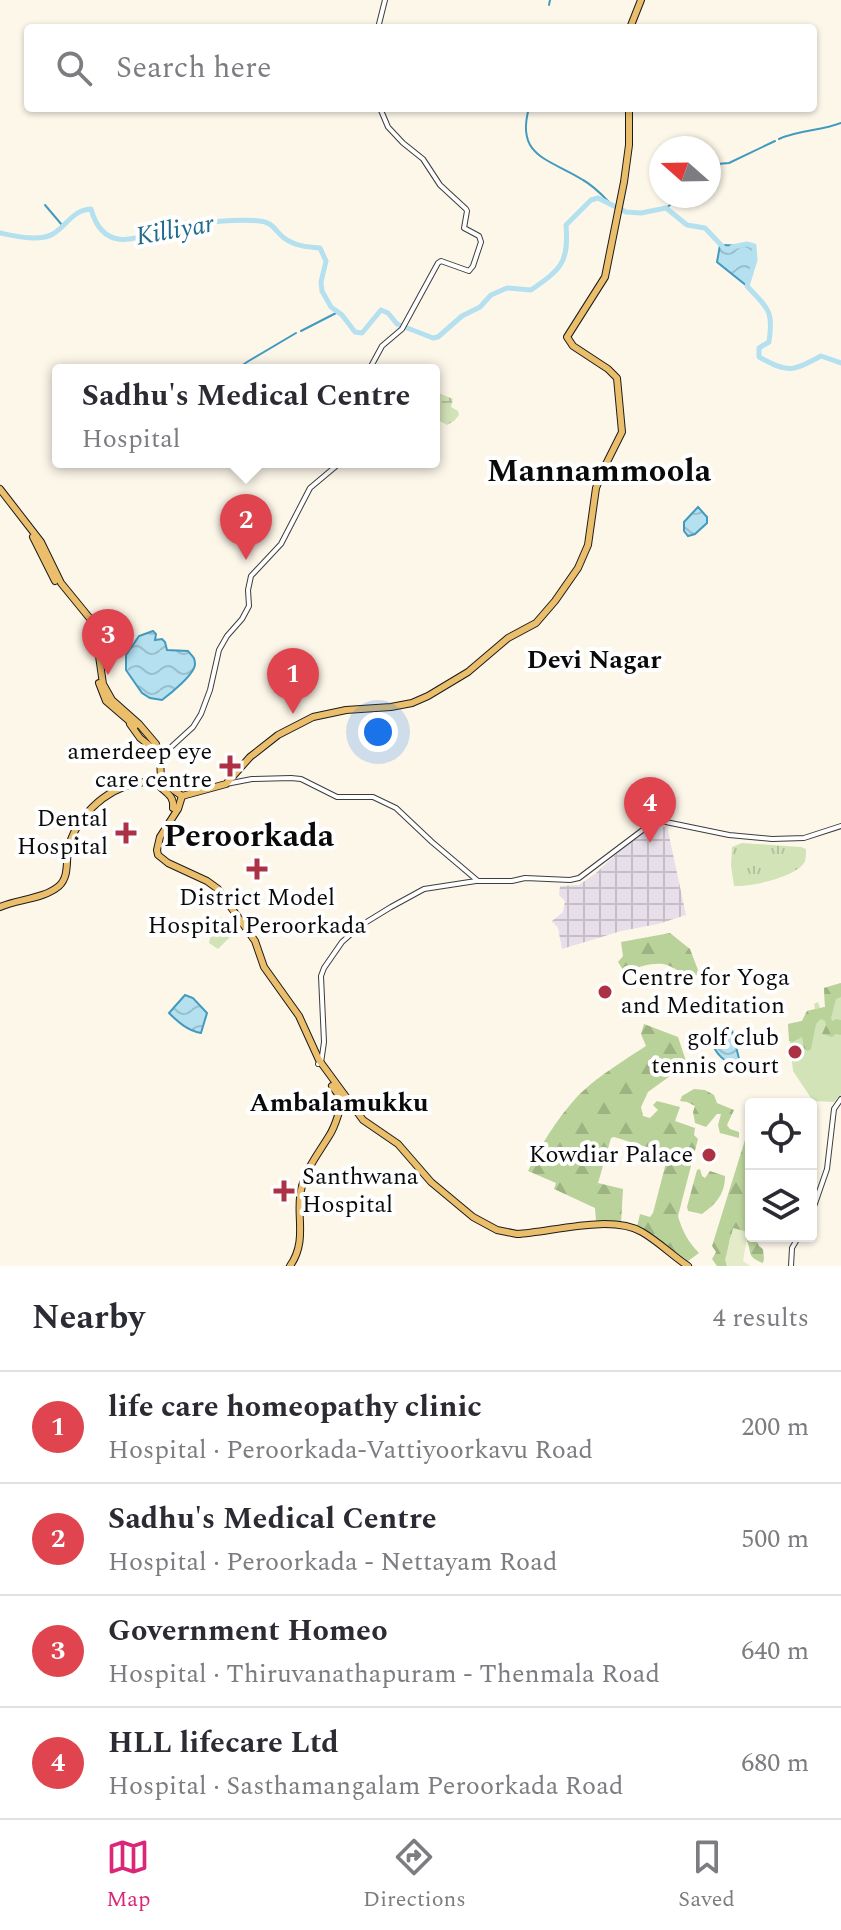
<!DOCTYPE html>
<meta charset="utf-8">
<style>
:root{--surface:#fff;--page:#f7f7f7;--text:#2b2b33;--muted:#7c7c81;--line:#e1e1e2;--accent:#db2777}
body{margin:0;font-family:Spectral,serif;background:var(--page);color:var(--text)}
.controls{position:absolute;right:24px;bottom:24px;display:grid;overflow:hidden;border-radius:8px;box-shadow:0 2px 6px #0004}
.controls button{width:72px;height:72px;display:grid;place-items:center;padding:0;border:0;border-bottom:2px solid var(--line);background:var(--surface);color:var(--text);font:40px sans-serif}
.compass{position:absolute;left:649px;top:136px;width:72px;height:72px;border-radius:50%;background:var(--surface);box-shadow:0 2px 6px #0004;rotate:290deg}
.you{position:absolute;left:378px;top:732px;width:28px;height:28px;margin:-20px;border:6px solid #fff;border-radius:50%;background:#1a73e8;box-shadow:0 0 0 12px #1a73e833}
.badge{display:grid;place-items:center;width:52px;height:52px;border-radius:50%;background:var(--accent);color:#fff;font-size:26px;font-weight:700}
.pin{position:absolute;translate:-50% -66px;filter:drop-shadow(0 2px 4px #0008)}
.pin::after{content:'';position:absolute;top:42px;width:28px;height:24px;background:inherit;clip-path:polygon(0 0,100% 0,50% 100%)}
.popup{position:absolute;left:52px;top:364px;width:388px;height:104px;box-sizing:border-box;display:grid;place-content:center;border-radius:8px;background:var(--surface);filter:drop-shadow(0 2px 6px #0005);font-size:26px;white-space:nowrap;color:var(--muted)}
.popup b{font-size:30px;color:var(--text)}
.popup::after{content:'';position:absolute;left:50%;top:100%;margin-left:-16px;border:16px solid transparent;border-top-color:var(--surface)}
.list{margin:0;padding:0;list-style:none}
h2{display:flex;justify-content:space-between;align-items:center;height:104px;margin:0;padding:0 32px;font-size:34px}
h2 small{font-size:26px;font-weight:400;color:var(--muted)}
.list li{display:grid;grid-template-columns:52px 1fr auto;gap:24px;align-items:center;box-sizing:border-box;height:112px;padding:0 32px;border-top:2px solid var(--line)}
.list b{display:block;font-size:30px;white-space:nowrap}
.list p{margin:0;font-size:26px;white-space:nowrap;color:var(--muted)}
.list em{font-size:26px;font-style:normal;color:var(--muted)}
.icon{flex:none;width:44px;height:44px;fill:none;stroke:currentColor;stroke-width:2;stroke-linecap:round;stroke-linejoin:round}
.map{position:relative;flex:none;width:841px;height:1266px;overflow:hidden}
.search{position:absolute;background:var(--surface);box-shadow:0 2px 6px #0004;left:24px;right:24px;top:24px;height:88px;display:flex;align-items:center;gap:20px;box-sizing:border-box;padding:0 28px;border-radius:8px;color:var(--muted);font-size:30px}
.sheet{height:552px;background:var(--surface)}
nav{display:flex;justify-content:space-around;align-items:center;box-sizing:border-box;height:112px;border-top:2px solid var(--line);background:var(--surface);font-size:22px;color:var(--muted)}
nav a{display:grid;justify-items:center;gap:4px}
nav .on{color:var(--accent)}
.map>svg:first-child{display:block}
.industrial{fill:url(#industrial-grid)}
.grass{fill:#d3e3b8}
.forest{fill:url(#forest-firs)}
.wetland{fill:url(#wetland-marsh)}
.park{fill:url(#park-tufts)}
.pitch{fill:#e3ebc9}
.water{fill:url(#water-waves);stroke:#429bbf;stroke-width:2}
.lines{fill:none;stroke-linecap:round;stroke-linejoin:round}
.stream{stroke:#429bbf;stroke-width:2}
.river{stroke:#b4e0ef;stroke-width:5}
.minor-casing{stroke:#3d3d3d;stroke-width:6}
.major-casing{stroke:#1b1b1b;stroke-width:8}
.minor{stroke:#fff;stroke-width:4}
.major{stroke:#ebbe6c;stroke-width:6}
.poi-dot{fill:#ac3145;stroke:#fff;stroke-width:3}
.labels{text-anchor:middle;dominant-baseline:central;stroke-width:8;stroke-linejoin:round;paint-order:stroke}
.poi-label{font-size:24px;fill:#0a0a0a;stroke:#fff;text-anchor:end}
.water-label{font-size:26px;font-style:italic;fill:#216b8e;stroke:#fff}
.neighbourhood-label{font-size:26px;font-weight:bold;fill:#0a0a0a;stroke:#fff}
.district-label{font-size:32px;font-weight:bold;fill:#0a0a0a;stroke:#fff}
</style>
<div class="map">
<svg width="841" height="1266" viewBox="0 0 841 1266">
<defs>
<pattern id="industrial-grid" width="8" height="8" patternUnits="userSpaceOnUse" patternTransform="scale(2)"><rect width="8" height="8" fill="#e7dfe9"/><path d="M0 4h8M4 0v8" fill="none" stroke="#c5bec6"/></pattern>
<pattern id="forest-firs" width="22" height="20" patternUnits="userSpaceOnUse" patternTransform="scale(2)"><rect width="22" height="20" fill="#b9d299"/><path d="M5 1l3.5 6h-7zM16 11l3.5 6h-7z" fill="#9eb382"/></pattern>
<pattern id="wetland-marsh" width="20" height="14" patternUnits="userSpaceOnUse" patternTransform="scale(2)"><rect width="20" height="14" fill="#d3e3b8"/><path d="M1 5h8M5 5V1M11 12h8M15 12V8" fill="none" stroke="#b4c19d"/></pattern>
<pattern id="park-tufts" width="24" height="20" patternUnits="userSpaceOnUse" patternTransform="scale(2)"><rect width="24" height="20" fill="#d3e3b8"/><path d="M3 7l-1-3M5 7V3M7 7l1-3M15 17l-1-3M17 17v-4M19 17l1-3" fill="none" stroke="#b4c19d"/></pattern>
<pattern id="water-waves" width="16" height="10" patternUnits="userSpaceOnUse" patternTransform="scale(2)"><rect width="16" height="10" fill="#b4e0ef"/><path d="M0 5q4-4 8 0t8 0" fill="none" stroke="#99bfcc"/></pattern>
</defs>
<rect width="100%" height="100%" fill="#fdf7ea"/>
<path class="industrial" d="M667 826 686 915 658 924 621 931 562 949 558 928 552 921 563 912 565 901 559 895 560 886 579 885 596 873 640 832Z"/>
<path class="grass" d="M841 983V1094L834 1102 813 1101 793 1071 788 1024 802 1021 807 1011 815 1009 814 1004 818 1002 820 1008 825 1007 824 988Z"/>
<g class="forest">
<path d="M670 933 690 949 698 970 695 979C684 976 674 966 663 964 652 963 638 966 629 972L623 970 618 962 623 956 621 942Z"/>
<path d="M841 983V997L836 999 831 1018 832 1021 836 1019 841 1020V1035L836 1034 832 1037 822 1034 826 1025 825 1021 821 1019 816 1024 811 1049 808 1051 804 1048 802 1037 793 1042 789 1041 788 1024 802 1021 807 1011 825 1007 824 988Z"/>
<path d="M644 1024 678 1037 688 1067 677 1071 648 1092 641 1107 643 1116 650 1118 658 1110 653 1105 657 1101 680 1107 675 1121 695 1128 694 1135 698 1139 678 1216C682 1230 688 1242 699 1253L688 1261 645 1230 637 1227 640 1214 650 1217 653 1213 668 1155 663 1152 614 1137 611 1138 598 1183 623 1189 621 1224 596 1221 595 1208 554 1189 556 1183 528 1171C541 1145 556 1120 576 1098 592 1080 626 1059 646 1046L641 1034Z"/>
<path d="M694 1089 705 1090 714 1095 717 1103 734 1110 727 1125 730 1129 739 1132V1138L720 1133 718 1125 721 1114H717L706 1127 695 1123 693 1112 695 1106 687 1102 680 1101 682 1096Z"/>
<path d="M748 1134H751V1236H758L756 1240 759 1246 763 1249 764 1259 763 1263C745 1256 753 1252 746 1239 743 1236 739 1234 736 1231L730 1238 726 1262 727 1266H717L712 1259 716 1252 712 1246 745 1140Z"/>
<path d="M700 1169 702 1176 705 1178 710 1171 725 1176C725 1194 716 1204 702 1214L688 1211 687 1207 697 1170Z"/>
</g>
<path class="wetland" d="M434 391 453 399 451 407 458 411 459 415 454 421 447 425 434 418Z"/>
<g class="park">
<path d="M742 843 801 847 806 849C806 850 806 860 805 861 799 877 749 887 734 886L731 866 732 847Z"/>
<path d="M219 917 228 922 232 935 218 949 209 943 213 926Z"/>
</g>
<path class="pitch" d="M733 1228 748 1232 743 1261 750 1266H728L725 1260Z"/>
<g class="water">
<path d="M720 245 754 246 755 260 747 286 717 262Z"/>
<path d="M698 507 707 517V523L695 534 688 536 684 531V522Z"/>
<path d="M153 631 156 634 155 640 162 639 165 642 167 650 188 651C192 656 195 657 195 664 195 674 170 694 162 700L150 698 142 693 126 670V655L139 636Z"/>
<path d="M185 995 193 998 207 1013 201 1033C188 1031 178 1022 169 1013Z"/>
<path d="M721 1028H727L732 1030 740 1063C725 1067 714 1051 710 1038Z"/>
</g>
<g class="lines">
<g class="stream">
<path d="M549 5 550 0"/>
<path d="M548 28V27"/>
<path d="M529 108C515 157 550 159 583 180 594 186 603 196 612 205"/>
<path d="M779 139C798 130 821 131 841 123"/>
<path d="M709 171 717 164 729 163 775 141"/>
<path d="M677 200 681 196"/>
<path d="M45 205 62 225"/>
<path d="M666 208 670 205"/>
<path d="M301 331 338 312"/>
<path d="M241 370 240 367 247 362 296 333"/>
</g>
<g class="river">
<path d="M0 233C15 236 39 242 53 234 67 225 73 210 91 209 106 263 151 230 185 223 193 222 202 223 210 222 227 221 243 219 260 221 273 222 275 231 284 238 295 246 307 247 320 248L326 261 321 282 322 291 331 307 342 315 355 332 362 333 381 310 388 313 397 324 433 338 438 337 462 316 480 307 491 295 507 288 531 290C561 269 569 263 566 225L591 200 598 198 626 212 641 213 666 208 687 225 705 228 723 247"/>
<path d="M732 247 747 244 754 246 755 260 747 286C767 308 774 309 769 342L759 348V357C789 373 791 372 821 356L841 363"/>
</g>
<defs>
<g id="minor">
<path d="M378 28 385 0"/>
<path d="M369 370 382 346 402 329 438 263 441 261 469 271 473 266 481 242 479 236 464 228 467 211 466 209 440 185 423 159 403 143 388 127 380 108"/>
<path d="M157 760 193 727 201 714 210 690 219 650 227 636 242 619 249 606 248 590 251 576 281 544 310 488 341 462"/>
<path d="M226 784 252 779 291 778 301 779 337 797H373L396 808 432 842 478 881H512L525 878 570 880 579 878 648 826 661 821 729 835 772 839 804 838 841 826"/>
<path d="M318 1064 321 1063 324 1042 321 976 324 968 342 942 360 926 391 907 424 889 476 881"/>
<path d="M811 1215 827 1169 834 1109 841 1099"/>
<path d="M791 1266 792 1248 799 1236"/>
</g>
<g id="major">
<path d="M630 28 641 0"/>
<path d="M0 489 41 542 61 583 92 621 97 642 103 684 112 700 139 724 156 744 160 755 161 781 182 796"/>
<path d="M33 537 55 581"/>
<path d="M99 683 106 701 135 726"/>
<path d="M130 724 140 738 155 750"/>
<path d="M156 781C161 792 175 793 173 808"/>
<path d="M182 796 226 784 250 757 278 735 313 717 346 710 391 707 412 703 428 696 468 672 508 638 536 623 555 601 578 568 588 545 596 488 605 466 622 432 617 378 608 369 573 346 567 337 605 277 624 182 629 145V108"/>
<path d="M182 796 178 809 160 837 157 850 158 855 168 863 207 881 218 889 255 941 264 967 299 1016 319 1060 363 1120 398 1144 431 1182 473 1217 497 1230 517 1234C552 1232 611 1214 642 1232 659 1242 673 1256 688 1266"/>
<path d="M0 907C18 899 44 899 59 886 69 877 66 862 68 850 75 818 104 790 136 783 144 782 153 782 161 781"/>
<path d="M332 1086 349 1109"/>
<path d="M290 1266C309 1239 294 1212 302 1186 308 1166 318 1154 329 1136 336 1126 338 1113 343 1101"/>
</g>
</defs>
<use href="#minor" class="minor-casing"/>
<use href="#major" class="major-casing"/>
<use href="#minor" class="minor"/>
<use href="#major" class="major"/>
</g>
<g class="poi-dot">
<path d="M226 754h8v8h8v8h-8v8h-8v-8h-8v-8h8z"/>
<path d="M122 821h8v8h8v8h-8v8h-8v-8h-8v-8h8z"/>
<path d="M253 857h8v8h8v8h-8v8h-8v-8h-8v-8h8z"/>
<circle cx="605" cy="992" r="8"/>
<circle cx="795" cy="1052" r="8"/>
<circle cx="709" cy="1155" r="8"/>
<path d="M280 1179h8v8h8v8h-8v8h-8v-8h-8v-8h8z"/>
</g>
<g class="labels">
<g class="poi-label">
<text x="212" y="752">amerdeep eye<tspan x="212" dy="28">care centre</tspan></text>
<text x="108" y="819">Dental<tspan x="108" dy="28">Hospital</tspan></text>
<text x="257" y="898" text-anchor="middle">District Model<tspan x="257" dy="28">Hospital Peroorkada</tspan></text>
<text x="621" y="978" text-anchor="start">Centre for Yoga<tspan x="621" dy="28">and Meditation</tspan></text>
<text x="779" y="1038">golf club<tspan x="779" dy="28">tennis court</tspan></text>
<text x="693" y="1155">Kowdiar Palace</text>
<text x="302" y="1177" text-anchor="start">Santhwana<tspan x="302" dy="28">Hospital</tspan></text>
</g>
<g class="water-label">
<text transform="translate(175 230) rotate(-10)">Killiyar</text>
</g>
<g class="neighbourhood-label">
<text x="594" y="660">Devi Nagar</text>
<text x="339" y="1103">Ambalamukku</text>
</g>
<g class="district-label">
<text x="599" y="471">Mannammoola</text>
<text x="249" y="836">Peroorkada</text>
</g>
</g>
</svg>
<div class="controls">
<button><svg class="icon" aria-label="locate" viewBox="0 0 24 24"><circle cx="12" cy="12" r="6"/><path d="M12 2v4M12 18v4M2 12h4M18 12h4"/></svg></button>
<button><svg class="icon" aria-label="layers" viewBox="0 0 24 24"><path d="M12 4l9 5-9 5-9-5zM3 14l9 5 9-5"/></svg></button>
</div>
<svg class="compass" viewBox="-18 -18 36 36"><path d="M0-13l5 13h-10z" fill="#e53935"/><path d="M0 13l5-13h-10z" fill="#7c7c81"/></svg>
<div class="you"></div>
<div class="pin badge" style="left:293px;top:714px;background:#e0444e">1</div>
<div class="pin badge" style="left:246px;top:560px;background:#e0444e">2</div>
<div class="popup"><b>Sadhu's Medical Centre</b>Hospital</div>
<div class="pin badge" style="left:108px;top:675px;background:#e0444e">3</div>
<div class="pin badge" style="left:650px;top:843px;background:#e0444e">4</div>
<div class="search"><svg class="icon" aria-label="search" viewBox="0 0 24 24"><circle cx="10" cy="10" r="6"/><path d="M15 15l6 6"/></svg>Search here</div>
</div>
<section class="sheet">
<h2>Nearby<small>4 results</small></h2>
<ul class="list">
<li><span class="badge" style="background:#e0444e">1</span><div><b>life care homeopathy clinic</b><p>Hospital · Peroorkada-Vattiyoorkavu Road</p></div><em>200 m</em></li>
<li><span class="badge" style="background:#e0444e">2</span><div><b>Sadhu's Medical Centre</b><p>Hospital · Peroorkada - Nettayam Road</p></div><em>500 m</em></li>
<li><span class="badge" style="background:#e0444e">3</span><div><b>Government Homeo</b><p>Hospital · Thiruvanathapuram - Thenmala Road</p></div><em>640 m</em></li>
<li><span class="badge" style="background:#e0444e">4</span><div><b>HLL lifecare Ltd</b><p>Hospital · Sasthamangalam Peroorkada Road</p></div><em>680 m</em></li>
</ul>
</section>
<nav>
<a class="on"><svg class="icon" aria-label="map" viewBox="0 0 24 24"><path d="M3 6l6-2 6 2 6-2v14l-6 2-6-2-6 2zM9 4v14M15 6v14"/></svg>Map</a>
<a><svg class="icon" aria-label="directions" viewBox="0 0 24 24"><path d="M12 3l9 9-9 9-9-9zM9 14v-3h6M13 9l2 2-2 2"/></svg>Directions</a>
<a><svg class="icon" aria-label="saved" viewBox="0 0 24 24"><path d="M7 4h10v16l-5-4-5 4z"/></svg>Saved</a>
</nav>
